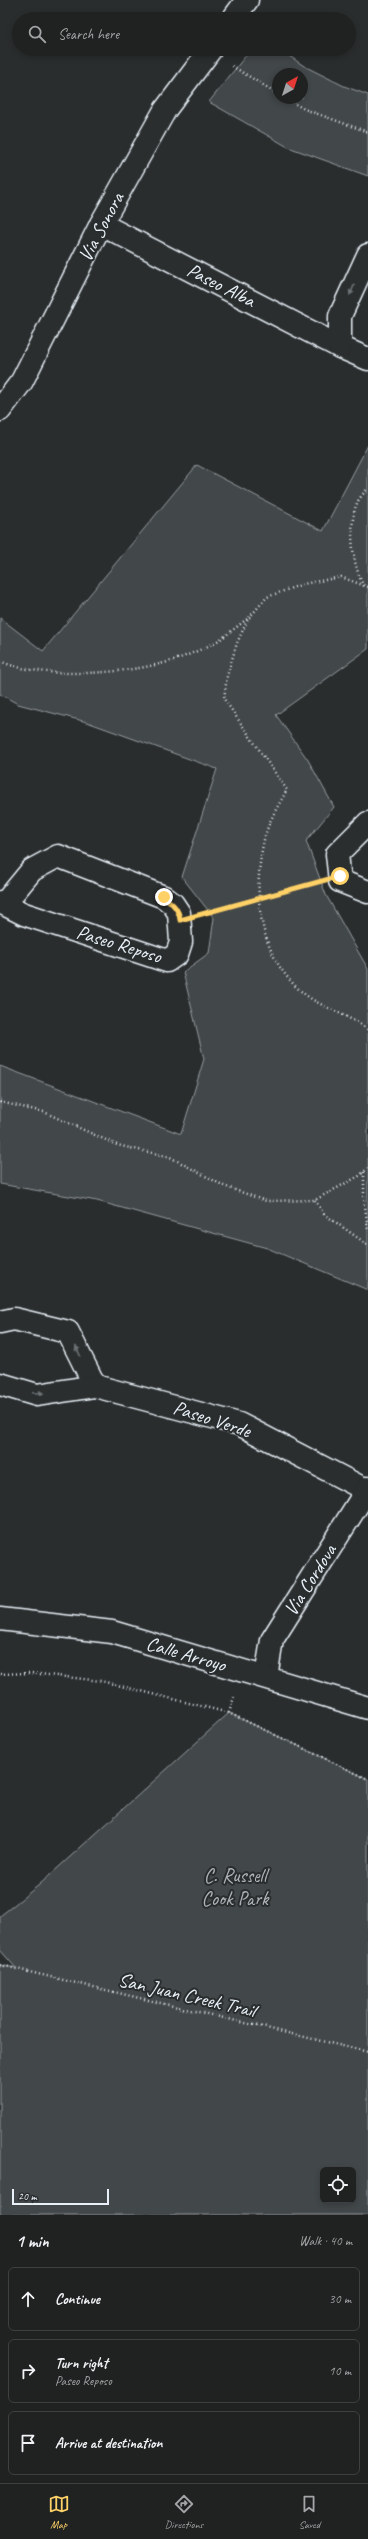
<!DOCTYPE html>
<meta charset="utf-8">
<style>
:root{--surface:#202222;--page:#2d2f2f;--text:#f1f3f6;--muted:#a2a4a5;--line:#3d3f40;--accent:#ffd166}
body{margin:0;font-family:Caveat,sans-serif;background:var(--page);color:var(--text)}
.controls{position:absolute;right:12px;bottom:12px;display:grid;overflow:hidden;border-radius:6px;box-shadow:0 2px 6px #0003}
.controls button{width:36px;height:36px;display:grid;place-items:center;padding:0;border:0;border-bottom:1px solid var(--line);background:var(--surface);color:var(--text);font:20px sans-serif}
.compass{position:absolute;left:272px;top:68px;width:36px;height:36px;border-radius:50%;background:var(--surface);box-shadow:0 2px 6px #0003;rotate:39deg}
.scale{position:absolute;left:12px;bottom:10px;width:97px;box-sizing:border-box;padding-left:4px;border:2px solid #e8f1f8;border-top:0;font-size:11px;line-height:14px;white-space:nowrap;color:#e8f1f8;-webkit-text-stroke:3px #2a2d2e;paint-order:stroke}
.stop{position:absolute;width:12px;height:12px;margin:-9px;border:3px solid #ffd166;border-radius:50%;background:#fff}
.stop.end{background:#ffd166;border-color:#fff;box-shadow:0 1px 4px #0008}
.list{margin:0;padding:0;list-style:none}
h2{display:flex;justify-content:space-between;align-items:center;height:52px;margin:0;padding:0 16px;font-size:17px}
h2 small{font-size:13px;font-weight:400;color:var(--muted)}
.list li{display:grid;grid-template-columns:26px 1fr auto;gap:12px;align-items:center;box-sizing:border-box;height:64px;margin:0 8px 8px;padding:0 8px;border:1px solid var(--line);border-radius:6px}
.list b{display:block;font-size:15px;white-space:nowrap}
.list p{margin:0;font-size:13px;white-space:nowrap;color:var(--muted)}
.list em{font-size:13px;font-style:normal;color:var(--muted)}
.icon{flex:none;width:22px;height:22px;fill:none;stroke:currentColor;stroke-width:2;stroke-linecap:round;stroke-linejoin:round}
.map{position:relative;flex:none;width:368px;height:2215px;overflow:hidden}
.search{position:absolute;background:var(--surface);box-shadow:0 2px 6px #0003;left:12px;right:12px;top:12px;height:44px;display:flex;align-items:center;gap:10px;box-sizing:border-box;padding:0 14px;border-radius:22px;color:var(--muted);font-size:15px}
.sheet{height:268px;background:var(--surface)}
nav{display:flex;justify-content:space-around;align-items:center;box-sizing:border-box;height:56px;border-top:1px solid var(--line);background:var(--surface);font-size:11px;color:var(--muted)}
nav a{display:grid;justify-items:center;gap:2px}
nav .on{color:var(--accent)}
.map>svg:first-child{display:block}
.green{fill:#424648;stroke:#959ca0;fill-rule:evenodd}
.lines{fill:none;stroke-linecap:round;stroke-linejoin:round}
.street-casing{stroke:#e8f1f8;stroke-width:25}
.secondary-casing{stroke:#e8f1f8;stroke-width:25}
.path{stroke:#e8f1f8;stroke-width:2.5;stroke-dasharray:1 3;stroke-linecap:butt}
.street{stroke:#2a2d2e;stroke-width:22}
.secondary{stroke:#2a2d2e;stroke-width:22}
.oneway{fill:#6c7275}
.route{stroke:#ffd166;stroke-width:5}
.labels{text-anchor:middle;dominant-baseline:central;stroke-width:4;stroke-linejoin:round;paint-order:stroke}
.street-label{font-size:20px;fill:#e8f1f8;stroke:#2a2d2e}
.park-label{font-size:20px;fill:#aeb5ba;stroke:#2a2d2e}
</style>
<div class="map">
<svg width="368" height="2215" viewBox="0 0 368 2215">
<rect width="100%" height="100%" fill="#2a2d2e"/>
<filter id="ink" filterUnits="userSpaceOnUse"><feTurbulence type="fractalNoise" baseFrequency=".025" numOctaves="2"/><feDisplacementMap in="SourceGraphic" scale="8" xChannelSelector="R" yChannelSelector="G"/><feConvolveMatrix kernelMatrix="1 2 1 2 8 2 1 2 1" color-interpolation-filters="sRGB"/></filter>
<g filter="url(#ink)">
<g class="green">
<path d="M251 49H279L304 66 344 86 368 95V176L288 147 209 102ZM278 74H302V98H278Z"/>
<path d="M368 445V649L276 715 308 760 334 807 306 841 326 895 368 969V1290L267 1248 97 1201 0 1184V1066L181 1134 204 1059 183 972 209 953 214 918 182 877 217 769 87 722 18 704 0 694V618L43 651 197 465 323 531Z"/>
<path d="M229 1713 368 1779V2215H0V1965L16 1968 0 1950V1916L39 1885ZM323 2170H353V2200H323Z"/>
</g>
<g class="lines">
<defs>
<g id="street">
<path d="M233 19 247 0"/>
<path d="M101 224 340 347 368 359"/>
<path d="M340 347V316L368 255"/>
<path d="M0 410 22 381 101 224 165 110 211 49"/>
<path d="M368 823 337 854 340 881 368 892"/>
<path d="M0 902 24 914 167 961 177 954 181 942 179 913 173 904 164 897 58 856 32 870 4 904"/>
<path d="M0 1322 14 1319 68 1332 95 1386"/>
<path d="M0 1384 37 1395 95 1386 239 1424 366 1490"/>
<path d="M266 1677 272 1640 368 1488"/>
</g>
<path id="secondary" d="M0 1619 112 1632 368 1708"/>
</defs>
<use href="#street" class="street-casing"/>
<use href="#secondary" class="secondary-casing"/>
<g class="path">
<path d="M232 66 278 94"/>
<path d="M285 98 304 109 368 132"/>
<path d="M364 586C352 566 348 525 357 503 359 498 365 492 368 488"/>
<path d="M368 587 341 577 303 584 267 597 248 619 237 643 227 676 224 699 287 790C278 806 268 822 264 840 252 893 258 955 302 992 321 1008 348 1014 368 1030"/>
<path d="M0 661C41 680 127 674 171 661 184 657 198 651 210 645 223 639 236 627 247 619"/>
<path d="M207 912 312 884"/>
<path d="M0 1102 44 1112 117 1145 170 1157 224 1186 266 1201 315 1200 359 1176 368 1168"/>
<path d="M364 1172V1198L368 1230"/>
<path d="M315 1200 324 1214 368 1245"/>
<path d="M0 1674 31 1673 101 1681 229 1713 368 1779"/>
<path d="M229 1713 234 1697"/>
<path d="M0 1965 368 2052"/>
</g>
<use href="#street" class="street"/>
<use href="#secondary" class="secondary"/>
</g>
<defs><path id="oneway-solid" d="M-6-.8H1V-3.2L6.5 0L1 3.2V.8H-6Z"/></defs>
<g class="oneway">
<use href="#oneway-solid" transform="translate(352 290) rotate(115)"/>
<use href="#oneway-solid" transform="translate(78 1351) rotate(-116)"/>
<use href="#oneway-solid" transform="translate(38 1393) rotate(3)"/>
</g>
</g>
<g class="lines" filter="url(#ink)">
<path class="route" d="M164 897C172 903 179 909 180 920L340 876"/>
</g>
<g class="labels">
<g class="street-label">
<text transform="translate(101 227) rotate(-62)">Via Sonora</text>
<text transform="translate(221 285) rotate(27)">Paseo Alba</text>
<text transform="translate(119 944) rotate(17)">Paseo Reposo</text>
<text transform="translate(212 1419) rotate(18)">Paseo Verde</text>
<text transform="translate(310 1580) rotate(-58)">Via Cordova</text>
<text transform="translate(186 1654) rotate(16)">Calle Arroyo</text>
<text transform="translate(187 1995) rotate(13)">San Juan Creek Trail</text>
</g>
<g class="park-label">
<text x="235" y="1875">C. Russell<tspan x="235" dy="23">Cook Park</tspan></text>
</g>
</g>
</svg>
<div class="controls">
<button><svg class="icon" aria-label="locate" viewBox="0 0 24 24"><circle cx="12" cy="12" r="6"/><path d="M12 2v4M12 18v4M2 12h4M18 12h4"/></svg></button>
</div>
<svg class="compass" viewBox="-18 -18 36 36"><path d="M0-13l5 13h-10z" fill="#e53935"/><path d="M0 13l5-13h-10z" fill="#a2a4a5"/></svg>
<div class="scale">20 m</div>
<div class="stop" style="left:340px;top:876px"></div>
<div class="stop end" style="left:164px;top:897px"></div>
<div class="search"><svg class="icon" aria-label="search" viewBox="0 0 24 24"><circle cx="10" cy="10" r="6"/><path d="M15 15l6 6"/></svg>Search here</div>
</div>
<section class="sheet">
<h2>1 min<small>Walk · 40 m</small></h2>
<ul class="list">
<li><svg class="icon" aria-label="ahead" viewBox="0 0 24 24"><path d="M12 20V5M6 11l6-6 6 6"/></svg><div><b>Continue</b></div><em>30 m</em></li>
<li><svg class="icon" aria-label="right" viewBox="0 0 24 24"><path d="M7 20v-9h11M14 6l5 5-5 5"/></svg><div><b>Turn right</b><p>Paseo Reposo</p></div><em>10 m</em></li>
<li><svg class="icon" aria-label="arrive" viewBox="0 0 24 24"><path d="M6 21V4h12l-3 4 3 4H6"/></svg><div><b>Arrive at destination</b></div></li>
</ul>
</section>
<nav>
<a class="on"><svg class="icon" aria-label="map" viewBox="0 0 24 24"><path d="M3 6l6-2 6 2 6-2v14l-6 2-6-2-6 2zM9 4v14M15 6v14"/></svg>Map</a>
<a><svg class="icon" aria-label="directions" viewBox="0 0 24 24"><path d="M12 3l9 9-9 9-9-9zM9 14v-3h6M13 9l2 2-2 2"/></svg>Directions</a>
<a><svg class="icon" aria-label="saved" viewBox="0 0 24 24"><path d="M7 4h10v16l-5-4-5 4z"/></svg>Saved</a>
</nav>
